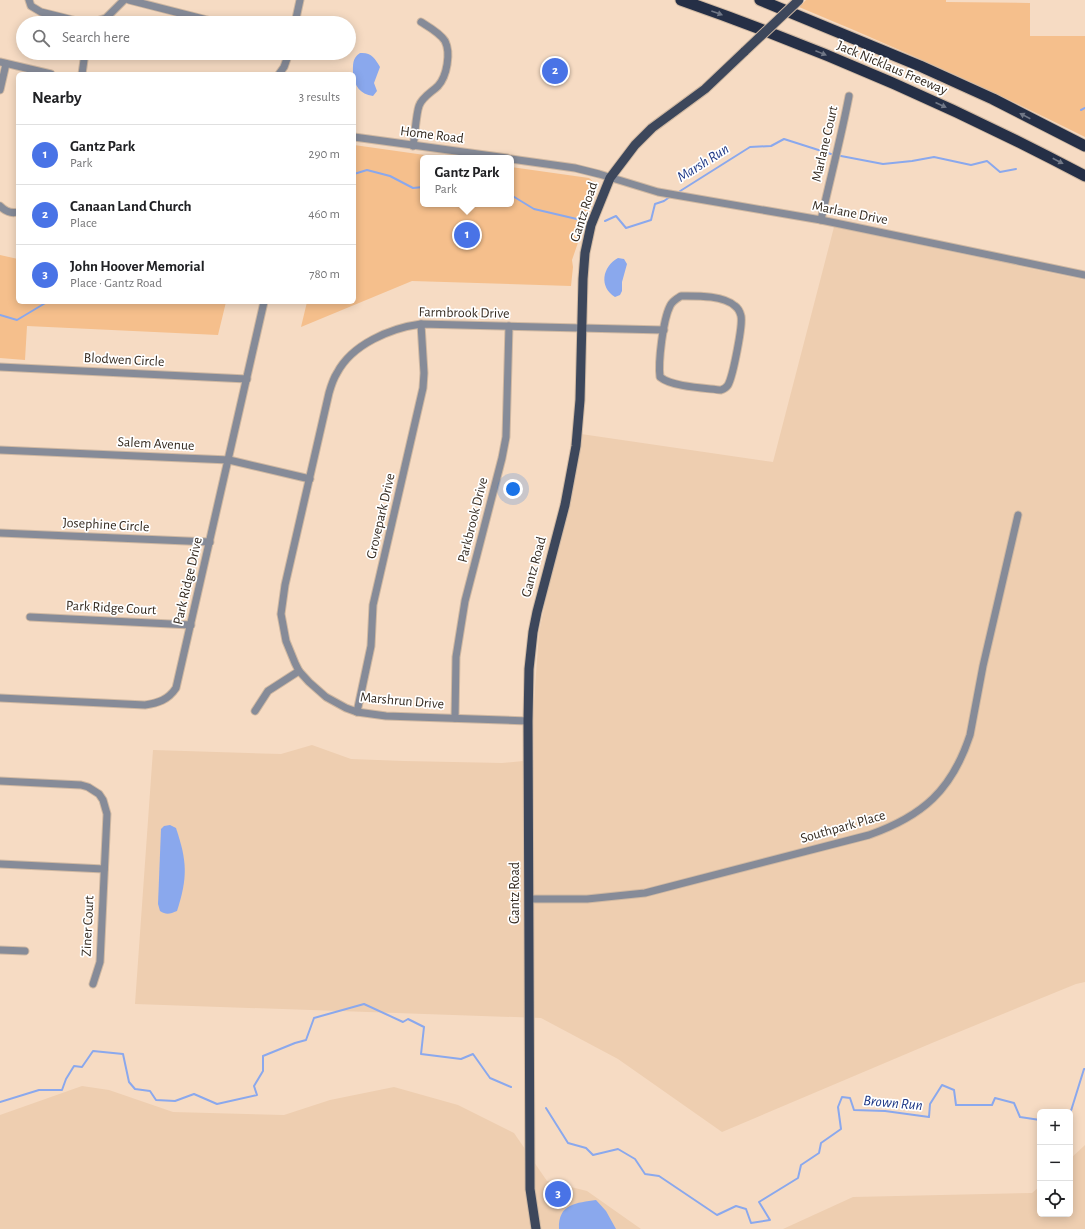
<!DOCTYPE html>
<meta charset="utf-8">
<style>
:root{--surface:#fff;--page:#f2f2f2;--text:#202124;--muted:#757577;--line:#e0e0e0;--accent:#4973e6}
body{margin:0;font-family:"Alegreya Sans",sans-serif;background:var(--page);color:var(--text)}
.controls{position:absolute;right:12px;bottom:12px;display:grid;overflow:hidden;border-radius:6px;box-shadow:0 2px 10px #0003}
.controls button{width:36px;height:36px;display:grid;place-items:center;padding:0;border:0;border-bottom:1px solid var(--line);background:var(--surface);color:var(--text);font:20px sans-serif}
.you{position:absolute;left:513px;top:489px;width:14px;height:14px;margin:-10px;border:3px solid #fff;border-radius:50%;background:#1a73e8;box-shadow:0 0 0 6px #1a73e833}
.badge{display:grid;place-items:center;width:26px;height:26px;border-radius:50%;background:var(--accent);color:#fff;font-size:13px;font-weight:700}
.pin{position:absolute;translate:-50% -50%;border:2px solid #fff;box-shadow:0 1px 4px #0006}
.popup{position:absolute;left:420px;top:155px;width:94px;height:52px;box-sizing:border-box;display:grid;place-content:center;border-radius:6px;background:var(--surface);filter:drop-shadow(0 1px 3px #0005);font-size:13px;white-space:nowrap;color:var(--muted)}
.popup b{font-size:15px;color:var(--text)}
.popup::after{content:'';position:absolute;left:50%;top:100%;margin-left:-8px;border:8px solid transparent;border-top-color:var(--surface)}
.list{margin:0;padding:0;list-style:none}
h2{display:flex;justify-content:space-between;align-items:center;height:52px;margin:0;padding:0 16px;font-size:17px}
h2 small{font-size:13px;font-weight:400;color:var(--muted)}
.list li{display:grid;grid-template-columns:26px 1fr auto;gap:12px;align-items:center;box-sizing:border-box;height:60px;padding:0 16px;border-top:1px solid var(--line)}
.list b{display:block;font-size:15px;white-space:nowrap}
.list p{margin:0;font-size:13px;white-space:nowrap;color:var(--muted)}
.list em{font-size:13px;font-style:normal;color:var(--muted)}
.icon{flex:none;width:22px;height:22px;fill:none;stroke:currentColor;stroke-width:2;stroke-linecap:round;stroke-linejoin:round}
.map{position:relative;flex:none;width:1085px;height:1229px;overflow:hidden}
.search{position:absolute;background:var(--surface);box-shadow:0 2px 10px #0003;left:16px;top:16px;width:340px;height:44px;display:flex;align-items:center;gap:10px;box-sizing:border-box;padding:0 14px;border-radius:22px;color:var(--muted);font-size:15px}
.panel{position:absolute;background:var(--surface);box-shadow:0 2px 10px #0003;left:16px;top:72px;width:340px;height:232px;border-radius:6px}
.map>svg:first-child{display:block}
.built{fill:#eeceb0}
.green{fill:#f5bf8c}
.water{fill:#8aa8ed}
.lines{fill:none;stroke-linecap:round;stroke-linejoin:round}
.stream{stroke:#8aa8ed;stroke-width:2}
.minor-casing{stroke:#cfb8a2;stroke-width:9}
.major-casing{stroke:#cfb8a2;stroke-width:11}
.highway-casing{stroke:#cfb8a2;stroke-width:13}
.minor{stroke:#868b98;stroke-width:7}
.major{stroke:#3d475b;stroke-width:9}
.highway{stroke:#252f46;stroke-width:11}
.major-bridge-casing{stroke:#cfb8a2;stroke-width:11;stroke-linecap:butt}
.major-bridge{stroke:#3d475b;stroke-width:9}
.oneway{fill:#717887}
.labels{text-anchor:middle;dominant-baseline:central;stroke-width:3.5;stroke-linejoin:round;paint-order:stroke}
.street-label{font-size:14px;fill:#342a20;stroke:#fff}
.water-label{font-size:15px;font-style:italic;fill:#1e3886;stroke:#fff}
</style>
<div class="map">
<svg width="1085" height="1229" viewBox="0 0 1085 1229">
<rect width="100%" height="100%" fill="#f6dbc3"/>
<g class="built">
<path d="M834 227 1085 280V982L1076 984 932 1043 722 1132 618 1059 541 1018 135 1004 153 750 281 754 312 745 351 759 404 761 502 763 534 760 533 716 539 632 581 434 773 462Z"/>
<path d="M82 1086 109 1090 173 1112 284 1115 330 1100 394 1087 458 1105 514 1133 547 1181 587 1191 641 1229H0V1115Z"/>
<path d="M1085 1145V1229H783L853 1197 1032 1193 1040 1186V1214H1070V1159Z"/>
</g>
<g class="green">
<path d="M806 0H946V2L1030 3V36H1085V137C991 90 896 47 799 7Z"/>
<path d="M354 145 446 158H423V204H511V167L589 178 595 183 597 187 572 260 573 267 571 286 412 281 301 327 307 302H354Z"/>
<path d="M0 255 18 259V302H226L218 335 27 326 25 360 0 358Z"/>
</g>
<g class="water">
<path d="M360 53C371 52 375 58 380 67L374 83 377 91 373 96C360 94 354 86 354 74H353C353 65 352 58 360 53Z"/>
<path d="M618 258 624 259 627 264 622 282V291L620 295 615 297C599 287 602 267 618 258Z"/>
<path d="M170 825 176 828C187 861 188 877 177 911 170 914 166 915 160 911L158 904 161 829 164 826Z"/>
<path d="M596 1200 606 1211 616 1229H559C558 1203 577 1203 596 1200Z"/>
</g>
<g class="lines">
<g class="stream">
<path d="M1081 110 1085 108"/>
<path d="M841 156 883 164 912 161 934 157 971 165 987 161 1000 172 1016 169"/>
<path d="M354 174 367 170 390 176 413 188 423 187"/>
<path d="M677 193 750 147 771 146 784 139 831 154"/>
<path d="M511 195 534 209 581 220"/>
<path d="M605 221 616 216 626 228 651 220 655 204 664 201 671 196"/>
<path d="M0 315 17 320 47 302"/>
<path d="M0 1102 39 1090H62L66 1079 74 1066 82 1067 93 1051 123 1054 129 1082 135 1089 150 1091 156 1100 175 1101 194 1094 217 1104 257 1095 254 1086 263 1071V1056L295 1043 306 1040 314 1018 364 1004 403 1022 408 1019 424 1027 421 1054 461 1059 473 1054 490 1078 511 1087"/>
<path d="M546 1108 568 1143 586 1148 593 1155 618 1149 635 1159 645 1174 659 1176 717 1215 736 1206 746 1209 751 1223 770 1220 759 1202 798 1178 801 1165 819 1153 821 1143 841 1129 838 1107 842 1097 850 1098 854 1110 885 1111 929 1117 930 1104 942 1085 954 1090 956 1105H992L995 1098 1014 1103 1020 1117 1040 1120"/>
<path d="M1070 1114 1084 1069H1085"/>
</g>
<defs>
<g id="minor">
<path d="M29 0 31 6 41 12 85 23"/>
<path d="M129 0 219 23"/>
<path d="M91 23 106 18 124 0"/>
<path d="M295 23 300 0"/>
<path d="M0 62 51 74"/>
<path d="M82 74 85 53"/>
<path d="M279 74 284 67 289 53"/>
<path d="M0 90 6 64"/>
<path d="M354 137 507 158"/>
<path d="M413 146C415 136 416 114 419 106 422 97 432 92 438 86 447 76 451 53 445 41 440 33 429 27 421 22"/>
<path d="M511 159 575 168 599 174 658 192 821 220 1085 275"/>
<path d="M0 206C5 211 11 214 18 212"/>
<path d="M821 220C830 179 841 138 849 96"/>
<path d="M681 296C696 296 723 295 735 306 738 308 740 312 741 316 743 325 733 376 728 385 726 388 724 389 721 390 705 388 672 387 660 377 658 362 663 320 670 306 672 301 676 299 681 296Z"/>
<path d="M0 367 247 379"/>
<path d="M0 450 229 460 310 479"/>
<path d="M0 533 210 542"/>
<path d="M30 617 191 625"/>
<path d="M0 698 145 705C158 703 168 700 176 688L264 302"/>
<path d="M255 711 268 691 299 671"/>
<path d="M357 712 371 646 373 605 423 388 424 373 421 324"/>
<path d="M455 718 456 657 465 601 502 458 506 437 509 326"/>
<path d="M528 721 386 716 357 712 346 708 326 697 309 682 299 671 295 663 286 641 281 614 285 585 329 393C331 386 333 379 337 373 352 344 391 328 421 324L664 330"/>
<path d="M0 781 81 785 88 787 99 794 103 800 107 814 100 962 93 984"/>
<path d="M0 864 104 869"/>
<path d="M529 899H587L645 893 869 835C923 816 952 790 970 735L983 666 1018 515"/>
<path d="M0 950 25 951"/>
</g>
<path id="major" d="M536 1229 530 1189 528 721 529 669 533 632 537 612 565 505 576 446 580 400 583 279 585 253 591 225 610 178 635 145 652 128 705 89 745 51"/>
<g id="highway">
<path d="M681 0C819 48 955 107 1085 176"/>
<path d="M760 0 920 66 993 99 1085 146"/>
</g>
</defs>
<use href="#minor" class="minor-casing"/>
<use href="#major" class="major-casing"/>
<use href="#highway" class="highway-casing"/>
<use href="#minor" class="minor"/>
<use href="#major" class="major"/>
<use href="#highway" class="highway"/>
<defs>
<path id="major-bridge" d="M745 51 799 0"/>
</defs>
<use href="#major-bridge" class="major-bridge-casing"/>
<use href="#major-bridge" class="major-bridge"/>
</g>
<defs><path id="oneway-solid" d="M-6-.8H1V-3.2L6.5 0L1 3.2V.8H-6Z"/></defs>
<g class="oneway">
<use href="#oneway-solid" transform="translate(717 13) rotate(20)"/>
<use href="#oneway-solid" transform="translate(821 53) rotate(22)"/>
<use href="#oneway-solid" transform="translate(941 105) rotate(24)"/>
<use href="#oneway-solid" transform="translate(1025 116) rotate(-153)"/>
<use href="#oneway-solid" transform="translate(1058 161) rotate(28)"/>
</g>
<g class="labels">
<g class="street-label">
<text transform="translate(892 68) rotate(23)">Jack Nicklaus Freeway</text>
<text transform="translate(432 135) rotate(7)">Home Road</text>
<text transform="translate(825 144) rotate(-77)">Marlane Court</text>
<text transform="translate(584 212) rotate(-72)">Gantz Road</text>
<text transform="translate(850 213) rotate(11)">Marlane Drive</text>
<text transform="translate(464 313) rotate(1)">Farmbrook Drive</text>
<text transform="translate(124 360) rotate(3)">Blodwen Circle</text>
<text transform="translate(156 444) rotate(3)">Salem Avenue</text>
<text transform="translate(381 516) rotate(-77)">Grovepark Drive</text>
<text transform="translate(473 520) rotate(-76)">Parkbrook Drive</text>
<text transform="translate(106 525) rotate(3)">Josephine Circle</text>
<text transform="translate(534 567) rotate(-75)">Gantz Road</text>
<text transform="translate(188 581) rotate(-77)">Park Ridge Drive</text>
<text transform="translate(111 608) rotate(3)">Park Ridge Court</text>
<text transform="translate(402 701) rotate(5)">Marshrun Drive</text>
<text transform="translate(843 827) rotate(-16)">Southpark Place</text>
<text transform="translate(515 893) rotate(-90)">Gantz Road</text>
<text transform="translate(88 926) rotate(-87)">Ziner Court</text>
</g>
<g class="water-label">
<text transform="translate(703 163) rotate(-32)">Marsh Run</text>
<text transform="translate(893 1103) rotate(5)">Brown Run</text>
</g>
</g>
</svg>
<div class="controls">
<button>+</button>
<button>−</button>
<button><svg class="icon" aria-label="locate" viewBox="0 0 24 24"><circle cx="12" cy="12" r="6"/><path d="M12 2v4M12 18v4M2 12h4M18 12h4"/></svg></button>
</div>
<div class="you"></div>
<div class="pin badge" style="left:467px;top:235px">1</div>
<div class="popup"><b>Gantz Park</b>Park</div>
<div class="pin badge" style="left:555px;top:71px">2</div>
<div class="pin badge" style="left:558px;top:1194px">3</div>
<div class="search"><svg class="icon" aria-label="search" viewBox="0 0 24 24"><circle cx="10" cy="10" r="6"/><path d="M15 15l6 6"/></svg>Search here</div>
<section class="panel">
<h2>Nearby<small>3 results</small></h2>
<ul class="list">
<li><span class="badge">1</span><div><b>Gantz Park</b><p>Park</p></div><em>290 m</em></li>
<li><span class="badge">2</span><div><b>Canaan Land Church</b><p>Place</p></div><em>460 m</em></li>
<li><span class="badge">3</span><div><b>John Hoover Memorial</b><p>Place · Gantz Road</p></div><em>780 m</em></li>
</ul>
</section>
</div>
